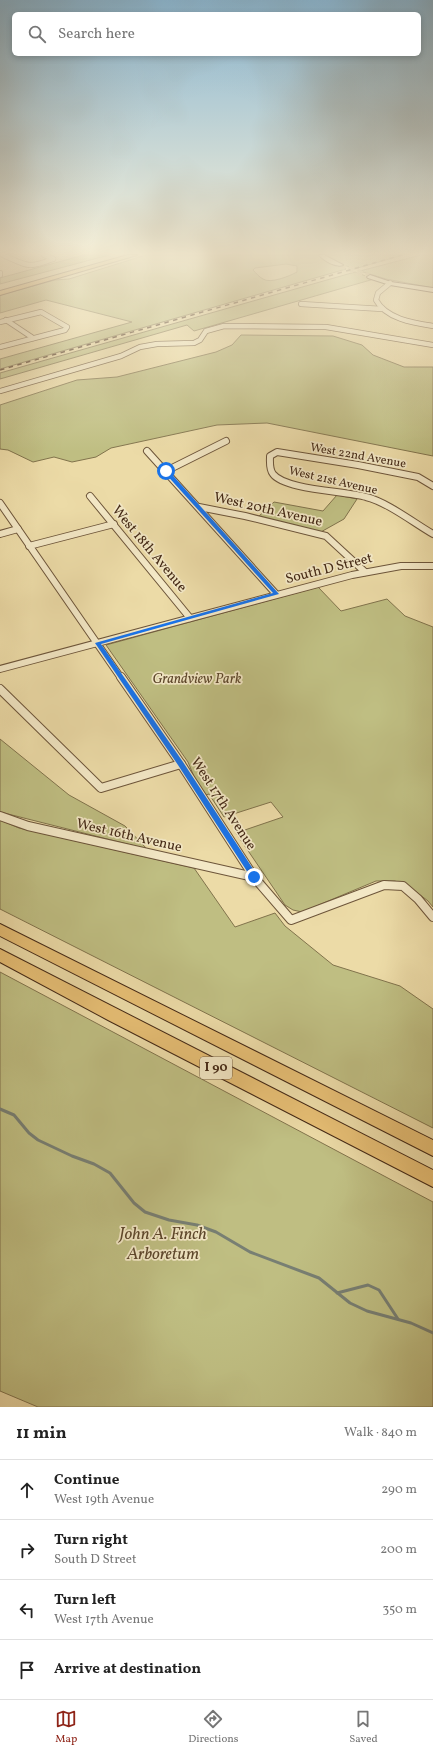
<!DOCTYPE html>
<meta charset="utf-8">
<style>
:root{--surface:#fff;--page:#f6f6f6;--text:#222;--muted:#767676;--line:#e0e0e0;--accent:#8f2418}
body{margin:0;font-family:Vollkorn,serif;background:var(--page);color:var(--text)}
.stop{position:absolute;width:12px;height:12px;margin:-9px;border:3px solid #1a73e8;border-radius:50%;background:#fff}
.stop.end{background:#1a73e8;border-color:#fff;box-shadow:0 1px 4px #0008}
.list{margin:0;padding:0;list-style:none}
h2{display:flex;justify-content:space-between;align-items:center;height:52px;margin:0;padding:0 16px;font-size:17px}
h2 small{font-size:13px;font-weight:400;color:var(--muted)}
.list li{display:grid;grid-template-columns:26px 1fr auto;gap:12px;align-items:center;box-sizing:border-box;height:60px;padding:0 16px;border-top:1px solid var(--line)}
.list b{display:block;font-size:15px;white-space:nowrap}
.list p{margin:0;font-size:13px;white-space:nowrap;color:var(--muted)}
.list em{font-size:13px;font-style:normal;color:var(--muted)}
.icon{flex:none;width:22px;height:22px;fill:none;stroke:currentColor;stroke-width:2;stroke-linecap:round;stroke-linejoin:round}
.map{position:relative;flex:none;width:433px;height:1407px;overflow:hidden}
.search{position:absolute;background:var(--surface);box-shadow:0 2px 6px #0003;left:12px;right:12px;top:12px;height:44px;display:flex;align-items:center;gap:10px;box-sizing:border-box;padding:0 14px;border-radius:6px;color:var(--muted);font-size:15px}
.sheet{height:292px;background:var(--surface)}
nav{display:flex;justify-content:space-around;align-items:center;box-sizing:border-box;height:56px;border-top:1px solid var(--line);background:var(--surface);font-size:11px;color:var(--muted)}
nav a{display:grid;justify-items:center;gap:2px}
nav .on{color:var(--accent)}
.map>svg:first-child{display:block}
.green{fill:#bfbe82;stroke:#81734c;fill-rule:evenodd}
.lines{fill:none;stroke-linecap:round;stroke-linejoin:round}
.stream{stroke:#787f73;stroke-width:3}
.secondary-tunnel{stroke:#cab78a;stroke-width:6;stroke-dasharray:6 3;stroke-linecap:butt}
.street-far2-casing{stroke:#6d553a;stroke-width:6}
.street-far1-casing{stroke:#6d553a;stroke-width:8}
.street-casing{stroke:#6d553a;stroke-width:10}
.secondary-casing{stroke:#432815;stroke-width:2}
.highway-casing{stroke:#432815;stroke-width:2}
.street-far2{stroke:#f3e8c6;stroke-width:4.5}
.street-far1{stroke:#f3e8c6;stroke-width:6}
.street{stroke:#f3e8c6;stroke-width:8}
.secondary{fill:#f3e8c6;fill-rule:evenodd}
.highway{fill:#e6be74;fill-rule:evenodd}
.rail{stroke:#432815;stroke-width:1.5;stroke-dasharray:4.5 4.5;stroke-linecap:butt}
.route{fill:#1a73e8}
.labels{text-anchor:middle;dominant-baseline:central;stroke-width:3.5;stroke-linejoin:round;paint-order:stroke}
.far-street-label{font-size:12px;fill:#432815;stroke:#f3e8c6}
.shield{fill:#f3e8c6;stroke:#78624a;stroke-width:1}
.shield-label{font-size:13px;font-weight:bold;fill:#432815}
.street-label{font-size:14px;fill:#432815;stroke:#f3e8c6}
.park-label{font-size:14px;font-style:italic;fill:#5c462b;stroke:#f3e8c6}
.near-park-label{font-size:17px;font-style:italic;fill:#5c462b;stroke:#f3e8c6}
</style>
<div class="map">
<svg width="433" height="1407" viewBox="0 0 433 1407">
<rect width="100%" height="100%" fill="#ecdba7"/>
<filter id="stains"><feTurbulence type="fractalNoise" baseFrequency=".005" numOctaves="4"/><feColorMatrix values="0 0 0 0 .2 0 0 0 0 .09 0 0 0 0 .02 0 0 0 .5 -.17"/></filter>
<radialGradient id="worn" r=".72"><stop offset=".6" stop-color="#630" stop-opacity="0"/><stop offset="1" stop-color="#630" stop-opacity=".3"/></radialGradient>
<g class="green">
<path d="M84 255H109L0 284V278Z"/>
<path d="M146 255H318L327 261 346 269 0 369V359L132 322 46 300 0 313V295L55 280 69 279ZM286 264 297 266V272C290 276 270 284 263 279 259 277 256 273 253 270L255 268Z"/>
<path d="M324 255H403L354 269 337 262Z"/>
<path d="M421 255H433V288L386 279 360 271Z"/>
<path d="M355 272 374 279 194 331 187 325 0 379V373Z"/>
<path d="M241 335 333 336 362 345 373 355 404 367H433V456L267 423 217 425 111 448 96 457 72 462 54 457 33 462 8 450 0 449V405L77 380 117 377 216 352 232 345Z"/>
<path d="M337 495 357 499 344 519 319 533 258 517 274 502 323 511Z"/>
<path d="M318 587 341 611 387 599 405 616 433 627V907L428 901 411 888 395 881H376L302 912 293 910 285 905 236 833 283 817 271 802 224 817 209 794 202 796 188 762 106 645Z"/>
<path d="M0 739 69 795 125 826 147 849 0 812Z"/>
<path d="M0 820 19 828 194 868 235 927 275 913 285 926 333 965 400 986 433 1009V1128L0 909Z"/>
<path d="M0 972 433 1202V1407H38L0 1391Z"/>
</g>
<g class="lines">
<g class="stream">
<path d="M0 1109 14 1115 29 1133 38 1140 72 1156 94 1164 110 1173 134 1203 145 1212 169 1220 197 1225 216 1232 250 1252 319 1278 350 1303 367 1311 411 1323 433 1333"/>
<path d="M337 1293 368 1285 379 1290 398 1319"/>
</g>
<path class="secondary-tunnel" d="M340 265 370 277"/>
<defs>
<g id="street-far2">
<path d="M3 255C28 266 27 269 53 259"/>
<path d="M44 255 53 259"/>
<path d="M0 273V275"/>
<path d="M390 283 378 293 376 300C386 319 414 323 433 326"/>
<path d="M301 304 382 309"/>
<path d="M6 320 33 338"/>
<path d="M0 322 41 312 67 327 65 330 0 347"/>
<path d="M0 391 121 356 140 347 157 344 194 343 200 340 206 331 224 326 326 327 433 345"/>
</g>
<g id="street-far1">
<path d="M147 451 276 594"/>
<path d="M166 471 226 441"/>
<path d="M433 486 418 477 358 465 277 452 270 456C270 462 269 469 273 474 285 490 346 491 366 497 387 502 414 523 433 534"/>
<path d="M90 496 190 618"/>
<path d="M0 503 121 678"/>
<path d="M199 507 245 516 326 536 365 572"/>
<path d="M0 534 18 529"/>
<path d="M29 546 114 524"/>
<path d="M0 669 352 575 401 566H433"/>
</g>
<g id="street">
<path d="M121 677 181 764 254 877 291 920 384 885 403 886 418 899 433 917"/>
<path d="M0 689 101 788 181 764"/>
<path d="M0 816 28 826 254 877"/>
</g>
<g id="secondary">
<path d="M319 255H324L343 265C336 268 323 260 319 255Z"/>
<path d="M370 275 391 282 433 288V292L390 285 368 278 367 277Z"/>
</g>
<g id="highway">
<path d="M128 255H137L0 295V291Z"/>
<path d="M0 924 433 1140V1156L0 936Z"/>
<path d="M0 949 433 1170V1187L108 1020 0 962Z"/>
</g>
</defs>
<use href="#street-far2" class="street-far2-casing"/>
<use href="#street-far1" class="street-far1-casing"/>
<use href="#street" class="street-casing"/>
<use href="#secondary" class="secondary-casing"/>
<use href="#highway" class="highway-casing"/>
<use href="#street-far2" class="street-far2"/>
<use href="#street-far1" class="street-far1"/>
<use href="#street" class="street"/>
<use href="#secondary" class="secondary"/>
<use href="#highway" class="highway"/>
<path class="rail" d="M0 370 402 255"/>
</g>
<linearGradient id="sky" x2="0" y2="1"><stop stop-color="#89b6d2"/><stop offset="0.56" stop-color="#f6efd7"/><stop offset="1" stop-color="#f6efd7" stop-opacity="0"/></linearGradient>
<rect width="433" height="452" fill="url(#sky)"/>
<path class="route" d="M164 470H168L279 594 101 644 183 762 257 875 258 877 254 880 252 879 178 765 95 643 273 593 164 472Z"/>
<g class="labels">
<g class="far-street-label">
<text transform="translate(358 456) rotate(10)">West 22nd Avenue</text>
<text transform="translate(333 481) rotate(13)">West 21st Avenue</text>
</g>
<rect class="shield" x="200" y="1057" width="32" height="22" rx="3"/>
<g class="shield-label">
<text x="216" y="1068">I 90</text>
</g>
<g class="street-label">
<text transform="translate(268 510) rotate(13)">West 20th Avenue</text>
<text transform="translate(149 549) rotate(50)">West 18th Avenue</text>
<text transform="translate(329 569) rotate(-14)">South D Street</text>
<text transform="translate(223 804) rotate(57)">West 17th Avenue</text>
<text transform="translate(129 836) rotate(13)">West 16th Avenue</text>
</g>
<g class="park-label">
<text x="197" y="679">Grandview Park</text>
</g>
<g class="near-park-label">
<text x="163" y="1234">John A. Finch<tspan x="163" dy="20">Arboretum</tspan></text>
</g>
</g>
<rect width="100%" height="100%" filter="url(#stains)"/>
<rect width="100%" height="100%" fill="url(#worn)"/>
</svg>
<div class="stop" style="left:166px;top:471px"></div>
<div class="stop end" style="left:254px;top:877px"></div>
<div class="search"><svg class="icon" aria-label="search" viewBox="0 0 24 24"><circle cx="10" cy="10" r="6"/><path d="M15 15l6 6"/></svg>Search here</div>
</div>
<section class="sheet">
<h2>11 min<small>Walk · 840 m</small></h2>
<ul class="list">
<li><svg class="icon" aria-label="ahead" viewBox="0 0 24 24"><path d="M12 20V5M6 11l6-6 6 6"/></svg><div><b>Continue</b><p>West 19th Avenue</p></div><em>290 m</em></li>
<li><svg class="icon" aria-label="right" viewBox="0 0 24 24"><path d="M7 20v-9h11M14 6l5 5-5 5"/></svg><div><b>Turn right</b><p>South D Street</p></div><em>200 m</em></li>
<li><svg class="icon" aria-label="left" viewBox="0 0 24 24"><path d="M17 20v-9H6M10 6l-5 5 5 5"/></svg><div><b>Turn left</b><p>West 17th Avenue</p></div><em>350 m</em></li>
<li><svg class="icon" aria-label="arrive" viewBox="0 0 24 24"><path d="M6 21V4h12l-3 4 3 4H6"/></svg><div><b>Arrive at destination</b></div></li>
</ul>
</section>
<nav>
<a class="on"><svg class="icon" aria-label="map" viewBox="0 0 24 24"><path d="M3 6l6-2 6 2 6-2v14l-6 2-6-2-6 2zM9 4v14M15 6v14"/></svg>Map</a>
<a><svg class="icon" aria-label="directions" viewBox="0 0 24 24"><path d="M12 3l9 9-9 9-9-9zM9 14v-3h6M13 9l2 2-2 2"/></svg>Directions</a>
<a><svg class="icon" aria-label="saved" viewBox="0 0 24 24"><path d="M7 4h10v16l-5-4-5 4z"/></svg>Saved</a>
</nav>
